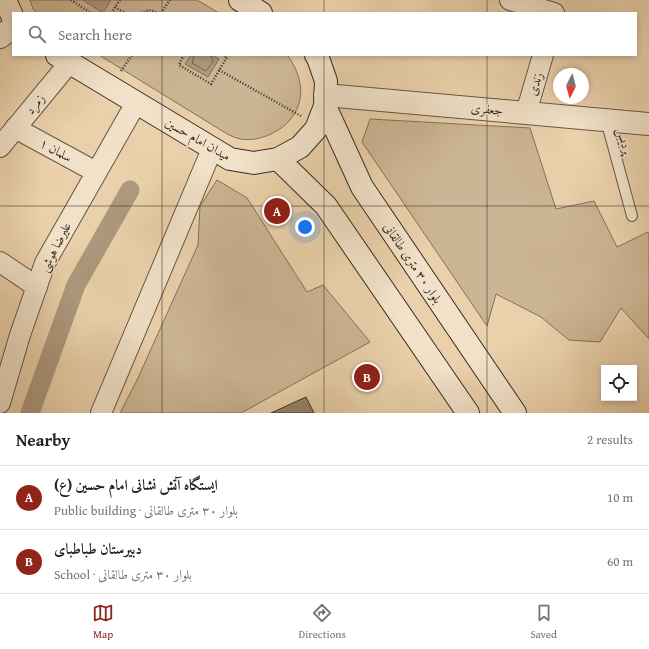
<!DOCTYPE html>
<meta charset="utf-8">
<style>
:root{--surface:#fff;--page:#f2f2f2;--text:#222;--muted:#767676;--line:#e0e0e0;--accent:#8f2418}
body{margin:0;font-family:"Gentium Book Plus",Amiri,serif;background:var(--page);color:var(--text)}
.controls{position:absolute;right:12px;bottom:12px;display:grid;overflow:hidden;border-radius:0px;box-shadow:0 2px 6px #0003}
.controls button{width:36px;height:36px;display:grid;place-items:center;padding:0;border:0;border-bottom:1px solid var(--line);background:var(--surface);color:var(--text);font:20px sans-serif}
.compass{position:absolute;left:553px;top:68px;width:36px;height:36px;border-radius:50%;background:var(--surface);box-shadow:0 2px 6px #0003;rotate:186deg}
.you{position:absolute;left:305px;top:227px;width:14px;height:14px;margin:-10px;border:3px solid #fff;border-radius:50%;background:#1a73e8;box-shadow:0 0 0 6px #1a73e833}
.badge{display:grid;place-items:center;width:26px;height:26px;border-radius:50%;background:var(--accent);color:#fff;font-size:13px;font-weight:700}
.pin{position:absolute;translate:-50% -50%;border:2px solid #fff;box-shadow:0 1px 4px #0006}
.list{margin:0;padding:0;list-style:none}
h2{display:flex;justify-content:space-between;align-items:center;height:52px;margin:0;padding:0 16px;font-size:17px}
h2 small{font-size:13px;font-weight:400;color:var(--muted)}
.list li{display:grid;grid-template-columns:26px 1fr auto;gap:12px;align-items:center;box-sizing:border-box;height:64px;padding:0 16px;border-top:1px solid var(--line)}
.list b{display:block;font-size:15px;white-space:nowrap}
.list p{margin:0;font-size:13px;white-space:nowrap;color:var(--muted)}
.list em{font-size:13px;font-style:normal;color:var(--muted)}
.icon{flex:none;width:22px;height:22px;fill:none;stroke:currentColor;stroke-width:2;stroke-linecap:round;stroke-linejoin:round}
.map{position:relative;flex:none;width:649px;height:413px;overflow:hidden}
.search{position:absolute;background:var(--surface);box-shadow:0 2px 6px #0003;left:12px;right:12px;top:12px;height:44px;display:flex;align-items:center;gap:10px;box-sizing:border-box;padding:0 14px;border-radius:0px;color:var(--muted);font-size:15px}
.sheet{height:180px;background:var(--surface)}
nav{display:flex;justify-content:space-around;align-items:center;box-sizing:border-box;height:56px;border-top:1px solid var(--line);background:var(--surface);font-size:11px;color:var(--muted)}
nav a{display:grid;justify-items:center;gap:2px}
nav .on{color:var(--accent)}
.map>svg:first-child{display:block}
.green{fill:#ccb594;stroke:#82715d}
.water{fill:#ad997e;stroke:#7e6e5b}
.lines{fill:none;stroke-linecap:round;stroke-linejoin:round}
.shore{stroke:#726352;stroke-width:1}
.canal{stroke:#ad997e;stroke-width:19}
.building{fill:#95826b;stroke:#382d26;filter:url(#shadow)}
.service-casing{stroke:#645647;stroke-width:12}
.minor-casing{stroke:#645647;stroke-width:22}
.tertiary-casing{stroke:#645647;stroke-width:24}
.secondary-casing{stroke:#382d26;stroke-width:24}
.path{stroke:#382d26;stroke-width:2.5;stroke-dasharray:1 2;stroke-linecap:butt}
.service{stroke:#f1e1c8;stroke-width:10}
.minor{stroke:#f1e1c8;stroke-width:20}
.tertiary{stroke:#f1e1c8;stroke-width:22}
.secondary{stroke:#f1e1c8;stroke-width:22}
.grid{fill:none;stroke:#382d26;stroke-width:1;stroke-opacity:0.55}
.labels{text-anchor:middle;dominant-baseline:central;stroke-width:3;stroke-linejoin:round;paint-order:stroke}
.street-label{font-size:13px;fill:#382d26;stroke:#f1e1c8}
</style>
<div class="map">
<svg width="649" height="413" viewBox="0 0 649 413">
<defs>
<filter id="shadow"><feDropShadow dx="-3.5" dy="3.5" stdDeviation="0" flood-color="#0004"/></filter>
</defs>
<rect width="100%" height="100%" fill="#ead1ab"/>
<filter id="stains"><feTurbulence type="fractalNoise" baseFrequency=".005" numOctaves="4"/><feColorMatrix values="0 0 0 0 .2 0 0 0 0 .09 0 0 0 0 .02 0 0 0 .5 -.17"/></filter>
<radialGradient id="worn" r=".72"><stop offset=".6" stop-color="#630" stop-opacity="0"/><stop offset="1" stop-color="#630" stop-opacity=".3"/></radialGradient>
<g class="green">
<path d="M30 0H197L219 13H37L33 9Z"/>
<path d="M99 55H287C309 83 305 118 271 134 262 138 251 141 241 139 235 138 229 135 224 132Z"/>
<path d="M370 119 530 128 556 209 594 201 617 247 648 232 649 234V339L621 308 600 342 569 340 541 317 496 294 487 326 362 142Z"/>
<path d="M217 180 247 198 307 292 323 285 370 342 241 413H120L137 380 198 245 200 206Z"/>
</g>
<g class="water">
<path d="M83 0H111L103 13Z"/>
<path d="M191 55H212L219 59 208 77 185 64Z"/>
</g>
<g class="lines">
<path class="shore" d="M194 55 192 63 206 71 213 62 211 55"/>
<path class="canal" d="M30 413 76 285 130 190"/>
</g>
<path class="building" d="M306 397 314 413H271Z"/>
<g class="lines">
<defs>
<path id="service" d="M606 120 632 216"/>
<g id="minor">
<path d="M510 0 554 13"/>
<path d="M526 113 543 55"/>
<path d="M15 128 96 172"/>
<path d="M0 147 70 62"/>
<path d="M0 262 37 287"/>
<path d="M0 403 20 335 45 263 136 103"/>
<path d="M101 413 212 149"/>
</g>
<g id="tertiary">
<path d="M0 37 13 27"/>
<path d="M325 95 649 124"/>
</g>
<g id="secondary">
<path d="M5 0 13 18"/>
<path d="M240 0 261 13"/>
<path d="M57 55 230 159 254 163 278 159 300 147 316 129 325 106 326 81 318 58 316 55"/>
<path d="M325 106 362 187 515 413"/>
<path d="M278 159 326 206 468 413"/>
</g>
</defs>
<use href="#service" class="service-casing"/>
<use href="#minor" class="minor-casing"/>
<use href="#tertiary" class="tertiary-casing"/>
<use href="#secondary" class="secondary-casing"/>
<g class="path">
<path d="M71 0 91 13"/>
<path d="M115 7 125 13"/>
<path d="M111 13 120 0"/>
<path d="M141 13 149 10 159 13"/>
<path d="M161 13 170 0"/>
<path d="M184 55 179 65 211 84 227 57 223 55"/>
<path d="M219 70 301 116"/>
<path d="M121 71 132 55"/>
</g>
<use href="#service" class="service"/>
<use href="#minor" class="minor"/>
<use href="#tertiary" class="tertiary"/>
<use href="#secondary" class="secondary"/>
</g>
<path class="grid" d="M162 0V13M324 0V13M487 0V13M162 55V413M324 55V413M487 55V413M0 206H649"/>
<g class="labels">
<g class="street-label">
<text transform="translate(535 84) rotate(-73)">زندی</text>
<text transform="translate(35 104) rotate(-50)">زمرد</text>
<text transform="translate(487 109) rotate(5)">جعفری</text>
<text transform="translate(198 139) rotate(30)">میدان امام حسین</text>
<text transform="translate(625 141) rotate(75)">پردیس</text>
<text transform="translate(56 150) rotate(29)">سلمان ۱</text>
<text transform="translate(55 247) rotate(-63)">علیرضا هوشی</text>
<text transform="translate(413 263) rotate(56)">بلوار ۳۰ متری طالقانی</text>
</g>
</g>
<rect width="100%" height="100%" filter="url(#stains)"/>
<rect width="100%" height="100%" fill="url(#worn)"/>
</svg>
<div class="controls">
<button><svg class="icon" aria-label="locate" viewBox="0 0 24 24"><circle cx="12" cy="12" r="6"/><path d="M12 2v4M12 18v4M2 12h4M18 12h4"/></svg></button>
</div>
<svg class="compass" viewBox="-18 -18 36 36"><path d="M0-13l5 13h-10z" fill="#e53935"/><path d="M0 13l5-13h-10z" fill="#767676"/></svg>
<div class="you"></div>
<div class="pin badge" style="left:277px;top:211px">A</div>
<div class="pin badge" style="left:367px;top:377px">B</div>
<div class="search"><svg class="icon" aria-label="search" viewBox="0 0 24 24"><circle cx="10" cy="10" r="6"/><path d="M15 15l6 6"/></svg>Search here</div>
</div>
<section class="sheet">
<h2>Nearby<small>2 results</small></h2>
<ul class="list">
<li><span class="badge">A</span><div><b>ایستگاه آتش نشانی امام حسین (ع)</b><p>Public building · بلوار ۳۰ متری طالقانی</p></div><em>10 m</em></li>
<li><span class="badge">B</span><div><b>دبیرستان طباطبای</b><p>School · بلوار ۳۰ متری طالقانی</p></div><em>60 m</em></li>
</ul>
</section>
<nav>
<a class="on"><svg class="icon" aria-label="map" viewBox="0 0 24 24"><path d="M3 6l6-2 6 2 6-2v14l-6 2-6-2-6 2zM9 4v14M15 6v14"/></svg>Map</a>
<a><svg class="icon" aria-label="directions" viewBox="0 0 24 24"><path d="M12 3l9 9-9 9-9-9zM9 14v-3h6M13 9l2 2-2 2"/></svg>Directions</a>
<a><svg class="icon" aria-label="saved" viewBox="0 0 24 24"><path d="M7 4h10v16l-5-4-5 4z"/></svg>Saved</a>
</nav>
